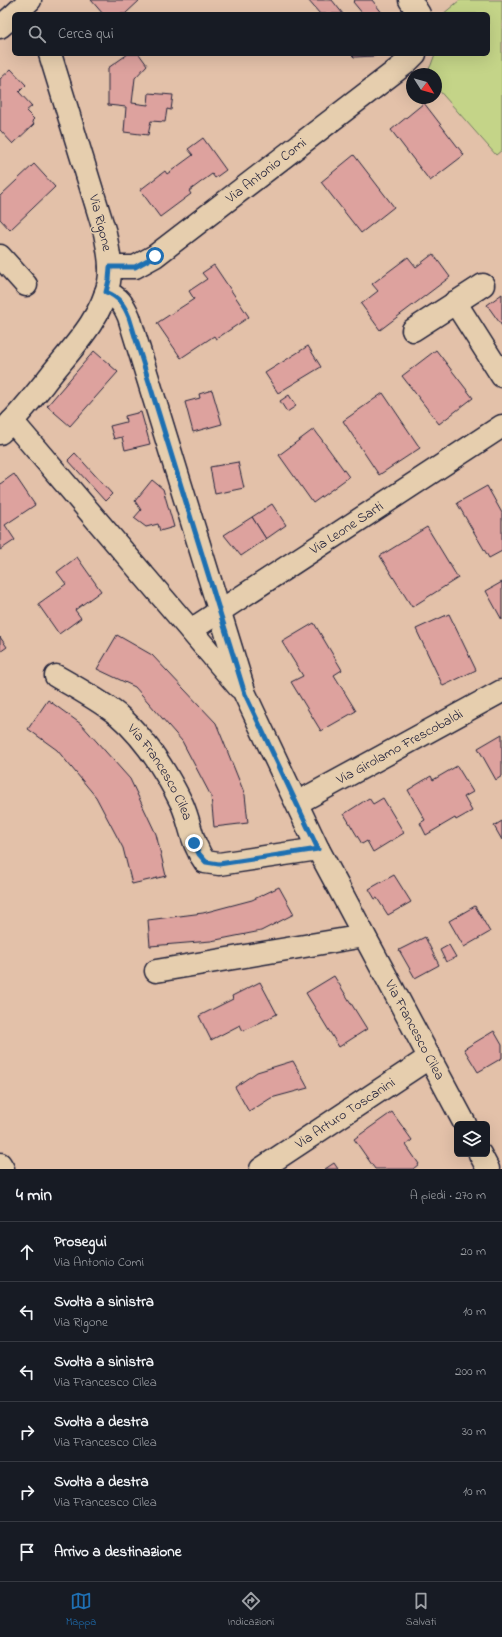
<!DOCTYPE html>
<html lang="it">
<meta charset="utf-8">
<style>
:root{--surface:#171b24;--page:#242831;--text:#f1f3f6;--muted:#9ea1a6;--line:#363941;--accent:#1f6fb2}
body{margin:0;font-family:"Indie Flower",sans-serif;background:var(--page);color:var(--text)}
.controls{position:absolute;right:12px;bottom:12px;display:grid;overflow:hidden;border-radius:6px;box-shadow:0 4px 16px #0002}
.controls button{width:36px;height:36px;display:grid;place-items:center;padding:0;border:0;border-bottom:1px solid var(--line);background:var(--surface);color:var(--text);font:20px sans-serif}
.compass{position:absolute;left:406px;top:68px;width:36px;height:36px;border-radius:50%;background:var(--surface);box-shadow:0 4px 16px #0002;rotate:127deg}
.stop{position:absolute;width:12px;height:12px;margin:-9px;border:3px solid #1f6fb2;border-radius:50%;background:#fff}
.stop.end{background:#1f6fb2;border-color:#fff;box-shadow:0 1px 4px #0008}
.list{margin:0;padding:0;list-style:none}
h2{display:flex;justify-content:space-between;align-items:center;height:52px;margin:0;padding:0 16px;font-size:17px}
h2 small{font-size:13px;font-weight:400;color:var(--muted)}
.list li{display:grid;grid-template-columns:26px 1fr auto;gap:12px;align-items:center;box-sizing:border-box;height:60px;padding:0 16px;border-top:1px solid var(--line)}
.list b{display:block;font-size:15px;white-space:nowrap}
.list p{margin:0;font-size:13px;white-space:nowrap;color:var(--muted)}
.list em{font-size:13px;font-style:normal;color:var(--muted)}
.icon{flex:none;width:22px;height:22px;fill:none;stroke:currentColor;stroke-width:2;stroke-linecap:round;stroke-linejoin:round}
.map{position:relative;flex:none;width:502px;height:1169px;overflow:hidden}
.search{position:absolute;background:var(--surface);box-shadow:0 4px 16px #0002;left:12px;right:12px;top:12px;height:44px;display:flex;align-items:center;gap:10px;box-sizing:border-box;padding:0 14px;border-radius:6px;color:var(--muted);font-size:15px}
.sheet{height:412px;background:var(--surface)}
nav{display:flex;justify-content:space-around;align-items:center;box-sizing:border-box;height:56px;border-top:1px solid var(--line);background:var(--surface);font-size:11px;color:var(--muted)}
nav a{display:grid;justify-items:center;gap:2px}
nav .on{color:var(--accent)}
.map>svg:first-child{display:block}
.green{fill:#c4d488;stroke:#737b62}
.building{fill:#dda29e;stroke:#22223b}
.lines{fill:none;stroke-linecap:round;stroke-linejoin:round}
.minor-casing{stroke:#22223b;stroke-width:25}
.minor{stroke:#e6ceae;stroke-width:22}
.route{stroke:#1f6fb2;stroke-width:5}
.labels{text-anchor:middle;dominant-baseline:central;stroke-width:3;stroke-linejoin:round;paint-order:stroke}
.street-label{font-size:14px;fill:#22223b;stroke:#e6ceae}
</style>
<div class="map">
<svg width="502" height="1169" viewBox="0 0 502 1169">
<rect width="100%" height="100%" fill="#e3c1a9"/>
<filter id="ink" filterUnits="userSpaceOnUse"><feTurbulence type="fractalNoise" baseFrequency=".025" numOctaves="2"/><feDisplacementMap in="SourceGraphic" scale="8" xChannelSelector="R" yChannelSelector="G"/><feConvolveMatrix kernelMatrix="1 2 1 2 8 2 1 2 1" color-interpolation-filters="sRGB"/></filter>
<g filter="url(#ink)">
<path class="green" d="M460 0H502V150L496 155 436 87V74H426L431 65 435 54H488V14H443Z"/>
<g class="building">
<path d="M91 0H140L125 14H103Z"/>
<path d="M308 0H332L343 14H320Z"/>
<path d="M355 0H372L383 14H363L353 2Z"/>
<path d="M128 54H139L147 65 135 78 132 103 148 105 149 93 173 95 171 110 167 109 165 122 151 121 148 135 124 132 126 107 108 105V68Z"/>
<path d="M351 54H378L375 56 354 57Z"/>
<path d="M11 69 26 85 19 92 32 106 26 111 34 119 32 121 34 124 13 144 0 130V79Z"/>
<path d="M424 103 464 155 430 181 391 130Z"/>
<path d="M203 138 226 170 215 178 212 174 189 191 191 194 160 217 140 190 165 171 167 174 193 155 188 149Z"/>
<path d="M354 155 394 207 361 233 321 182Z"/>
<path d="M34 164 55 187 10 230 0 219V196Z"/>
<path d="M433 254 450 277 380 330 361 304 378 291 372 284 408 257 416 267Z"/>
<path d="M214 265 249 317 216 339 214 336 181 358 157 323 194 299 189 291 207 279 202 273Z"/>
<path d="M502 294V326L487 305Z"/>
<path d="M308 346 321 367 278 393 265 373Z"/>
<path d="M436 350 473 398 439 424 402 376Z"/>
<path d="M94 351 118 372 70 426 47 406Z"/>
<path d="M212 390 222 424 193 432 185 402 200 398 199 394Z"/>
<path d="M383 393 420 448 379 475 343 421Z"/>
<path d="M289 395 296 406 287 412 280 401Z"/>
<path d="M141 412 150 444 125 450 122 437 114 439 110 426 126 422 125 416Z"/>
<path d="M314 429 349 477 313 503 279 455Z"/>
<path d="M75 453 112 494 105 501 68 460Z"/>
<path d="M238 462 244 488 215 494 210 467Z"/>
<path d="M14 474 35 505 5 525 15 540 0 550V484Z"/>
<path d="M152 480 163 489 174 527 160 531 158 524 146 527 134 518 141 510 135 501Z"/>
<path d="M487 486 502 513V551L489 558 457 503Z"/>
<path d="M272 504 286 525 266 539 252 517Z"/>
<path d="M252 517 266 539 241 556 224 535Z"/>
<path d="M427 527 458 578 412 607 380 556Z"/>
<path d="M77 557 101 591 75 610 81 618 59 634 38 604 66 584 57 572Z"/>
<path d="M502 582V620L486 591Z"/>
<path d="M449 614 476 670 443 686 416 629Z"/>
<path d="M314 623 342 670 334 675 356 711 321 731 291 682 303 676 282 642Z"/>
<path d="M117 635 152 655 216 723 245 795 248 823 214 827 211 796 182 741 135 687 97 669Z"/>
<path d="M0 637 7 647 0 652Z"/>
<path d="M48 700 81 724 130 779 156 834 166 876 132 884 123 848 96 797 57 750 28 729Z"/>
<path d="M502 734V776L496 780 478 748Z"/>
<path d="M457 766 473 792 464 797 472 811 456 820 455 818 426 835 420 823 425 820 408 790 431 776 433 780Z"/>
<path d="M369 798 373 804 383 798 404 833 373 852 367 841 362 844 344 814Z"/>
<path d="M502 821V840L494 826Z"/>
<path d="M394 875 411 902 388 915 377 898 375 899 369 889Z"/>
<path d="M279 887 294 914 261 931 211 941 150 946 148 920 203 913 252 900Z"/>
<path d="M475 906 490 932 464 947 449 921Z"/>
<path d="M425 937 439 965 415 978 399 950Z"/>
<path d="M449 945 456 957 446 962 440 950Z"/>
<path d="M334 976 367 1029 339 1047 306 993Z"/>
<path d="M260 982 277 1014 243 1031 240 1025 211 1040 199 1016 233 999 232 996Z"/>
<path d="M494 1031 502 1045V1058L478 1072 464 1049Z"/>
<path d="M293 1061 308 1088 271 1098 249 1112 235 1087 257 1072Z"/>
<path d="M392 1112 412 1140 406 1145 419 1164 413 1169H375L354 1139Z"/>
<path d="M334 1163 338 1169H325Z"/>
</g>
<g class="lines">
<defs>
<g id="minor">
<path d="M410 0 419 14"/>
<path d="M15 14 30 0"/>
<path d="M0 27 14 15"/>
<path d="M0 256 26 285"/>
<path id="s1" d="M110 267H135L155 256 406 63 415 54"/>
<path id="s2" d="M106 292C119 297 124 305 129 317L245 694 318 849 465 1124"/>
<path d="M455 302 502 376"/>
<path d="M413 330 483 285"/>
<path d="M12 421 239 687"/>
<path d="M0 433C19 416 34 396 50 376 73 347 101 319 109 282 112 266 108 249 105 233L50 54"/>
<path id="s3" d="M191 630 502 426"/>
<path id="s4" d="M56 676C77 688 99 700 118 715 146 739 166 771 182 804 191 824 191 843 205 862L219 864 318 849"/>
<path id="s5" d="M297 803 502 691"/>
<path d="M156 971 364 936"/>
<path d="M480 1154 488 1169"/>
<path d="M0 1164 3 1169"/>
<path id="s6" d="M261 1169 430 1057"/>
</g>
</defs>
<use href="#minor" class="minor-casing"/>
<use href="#minor" class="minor"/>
</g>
</g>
<g class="lines" filter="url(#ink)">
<path class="route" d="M155 256 135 267H110L109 280 106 292C119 297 124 305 129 317L245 694 318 849 219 864 206 862 199 854 194 843"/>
</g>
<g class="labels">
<g class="street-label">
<text stroke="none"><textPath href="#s1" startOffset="188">Via Antonio Comi</textPath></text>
<text transform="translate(100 223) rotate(76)">Via Rigone</text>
<text stroke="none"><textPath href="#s3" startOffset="186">Via Leone Sarti</textPath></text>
<text stroke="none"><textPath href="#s5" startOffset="117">Via Girolamo Frescobaldi</textPath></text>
<text stroke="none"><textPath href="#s4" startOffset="145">Via Francesco Cilea</textPath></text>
<text stroke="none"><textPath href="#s2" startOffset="806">Via Francesco Cilea</textPath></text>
<text stroke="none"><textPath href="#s6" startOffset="101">Via Arturo Toscanini</textPath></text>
</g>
</g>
</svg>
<div class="controls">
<button><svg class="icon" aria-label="layers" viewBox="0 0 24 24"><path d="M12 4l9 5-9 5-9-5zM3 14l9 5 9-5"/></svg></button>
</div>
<svg class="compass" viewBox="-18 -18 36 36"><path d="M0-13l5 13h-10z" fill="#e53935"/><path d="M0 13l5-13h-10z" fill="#9ea1a6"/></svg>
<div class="stop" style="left:155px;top:256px"></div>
<div class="stop end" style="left:194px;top:843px"></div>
<div class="search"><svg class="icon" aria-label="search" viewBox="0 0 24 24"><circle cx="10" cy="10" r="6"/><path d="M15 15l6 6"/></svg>Cerca qui</div>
</div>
<section class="sheet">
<h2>4 min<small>A piedi · 270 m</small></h2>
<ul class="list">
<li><svg class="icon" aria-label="ahead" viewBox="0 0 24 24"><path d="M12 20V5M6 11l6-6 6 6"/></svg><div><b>Prosegui</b><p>Via Antonio Comi</p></div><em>20 m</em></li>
<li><svg class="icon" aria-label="left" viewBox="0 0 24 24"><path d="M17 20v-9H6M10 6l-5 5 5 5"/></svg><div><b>Svolta a sinistra</b><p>Via Rigone</p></div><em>10 m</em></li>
<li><svg class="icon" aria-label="left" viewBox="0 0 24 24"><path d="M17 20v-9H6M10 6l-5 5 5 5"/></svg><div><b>Svolta a sinistra</b><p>Via Francesco Cilea</p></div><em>200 m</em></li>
<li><svg class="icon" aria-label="right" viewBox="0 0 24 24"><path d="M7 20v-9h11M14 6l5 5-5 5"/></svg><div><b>Svolta a destra</b><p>Via Francesco Cilea</p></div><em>30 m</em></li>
<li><svg class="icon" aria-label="right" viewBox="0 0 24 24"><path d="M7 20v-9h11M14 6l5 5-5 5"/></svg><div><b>Svolta a destra</b><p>Via Francesco Cilea</p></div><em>10 m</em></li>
<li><svg class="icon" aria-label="arrive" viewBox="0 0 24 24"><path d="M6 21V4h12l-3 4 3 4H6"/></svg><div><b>Arrivo a destinazione</b></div></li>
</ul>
</section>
<nav>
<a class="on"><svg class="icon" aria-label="map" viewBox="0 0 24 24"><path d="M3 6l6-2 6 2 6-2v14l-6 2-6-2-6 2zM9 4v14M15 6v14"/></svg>Mappa</a>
<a><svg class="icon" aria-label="directions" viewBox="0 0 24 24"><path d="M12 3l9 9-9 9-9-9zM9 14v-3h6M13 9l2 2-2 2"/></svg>Indicazioni</a>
<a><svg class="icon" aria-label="saved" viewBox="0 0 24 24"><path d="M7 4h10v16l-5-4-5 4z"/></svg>Salvati</a>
</nav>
